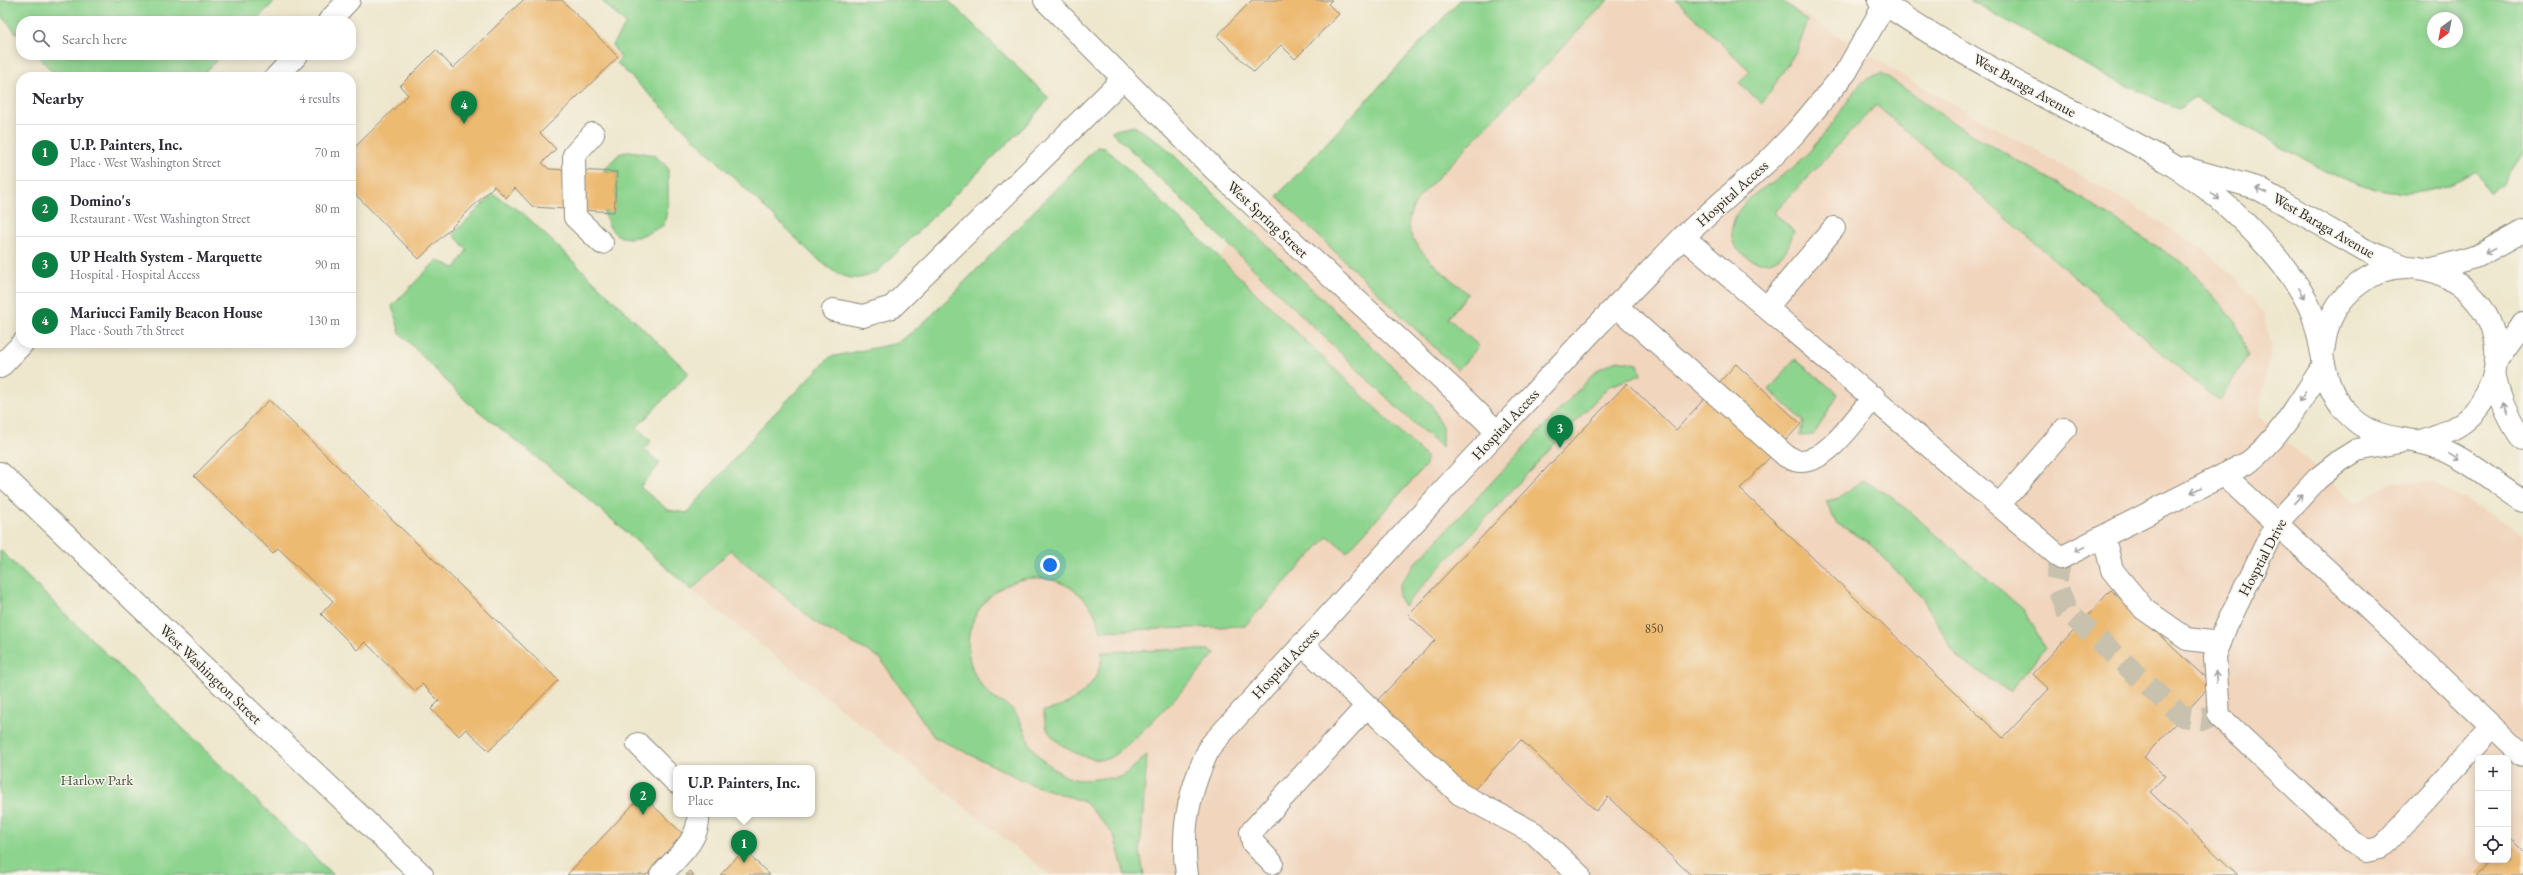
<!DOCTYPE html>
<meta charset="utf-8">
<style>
:root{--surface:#fff;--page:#f2f2f3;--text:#2b2b33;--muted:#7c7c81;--line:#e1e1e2;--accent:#0b8043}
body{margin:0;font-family:"EB Garamond",serif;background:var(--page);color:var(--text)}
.controls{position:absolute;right:12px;bottom:12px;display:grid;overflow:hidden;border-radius:8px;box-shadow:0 2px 10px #0003}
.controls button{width:36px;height:36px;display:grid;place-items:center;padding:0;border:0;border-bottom:1px solid var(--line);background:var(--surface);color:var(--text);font:20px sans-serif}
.compass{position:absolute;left:2427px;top:12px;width:36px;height:36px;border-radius:50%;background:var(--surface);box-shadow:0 2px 10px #0003;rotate:212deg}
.you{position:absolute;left:1050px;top:565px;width:14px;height:14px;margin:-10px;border:3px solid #fff;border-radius:50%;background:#1a73e8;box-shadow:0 0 0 6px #1a73e833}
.badge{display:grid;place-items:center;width:26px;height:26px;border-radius:50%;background:var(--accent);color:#fff;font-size:13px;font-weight:700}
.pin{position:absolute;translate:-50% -33px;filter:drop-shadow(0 1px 2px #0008)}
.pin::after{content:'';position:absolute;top:21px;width:14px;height:12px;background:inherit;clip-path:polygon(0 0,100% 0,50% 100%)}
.popup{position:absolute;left:673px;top:765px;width:142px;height:52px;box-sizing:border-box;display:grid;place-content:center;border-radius:8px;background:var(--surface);filter:drop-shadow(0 1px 3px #0005);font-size:13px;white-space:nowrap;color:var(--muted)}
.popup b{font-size:15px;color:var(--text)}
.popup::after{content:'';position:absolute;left:50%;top:100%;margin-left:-8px;border:8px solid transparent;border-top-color:var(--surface)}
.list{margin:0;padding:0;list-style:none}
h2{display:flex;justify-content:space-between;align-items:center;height:52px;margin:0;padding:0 16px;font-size:17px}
h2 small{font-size:13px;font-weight:400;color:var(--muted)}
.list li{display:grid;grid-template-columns:26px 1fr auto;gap:12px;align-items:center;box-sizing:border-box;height:56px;padding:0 16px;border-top:1px solid var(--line)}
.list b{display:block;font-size:15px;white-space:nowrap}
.list p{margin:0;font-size:13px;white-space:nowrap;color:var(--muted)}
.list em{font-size:13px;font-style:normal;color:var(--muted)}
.icon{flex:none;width:22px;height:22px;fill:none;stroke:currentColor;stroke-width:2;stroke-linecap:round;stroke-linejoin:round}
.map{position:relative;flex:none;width:2523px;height:875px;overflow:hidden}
.search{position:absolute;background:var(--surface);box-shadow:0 2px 10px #0003;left:16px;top:16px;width:340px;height:44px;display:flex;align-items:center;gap:10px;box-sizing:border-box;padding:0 14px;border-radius:16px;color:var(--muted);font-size:15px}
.panel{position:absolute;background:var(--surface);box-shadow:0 2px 10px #0003;left:16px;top:72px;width:340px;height:276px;border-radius:16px}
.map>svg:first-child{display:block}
.built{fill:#f1d5bd;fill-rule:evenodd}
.green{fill:#8dd48e;stroke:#5c805c;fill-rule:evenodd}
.building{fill:#edba72}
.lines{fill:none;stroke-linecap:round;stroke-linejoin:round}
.minor-tunnel{stroke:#c7c1ad;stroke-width:22;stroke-dasharray:22 11;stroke-linecap:butt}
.minor-casing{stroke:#8c897c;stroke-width:24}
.major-casing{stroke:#8c897c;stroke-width:24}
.minor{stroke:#fff;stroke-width:22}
.major{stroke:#fff;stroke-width:22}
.oneway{stroke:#a0a0a0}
.labels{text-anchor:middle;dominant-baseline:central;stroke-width:3;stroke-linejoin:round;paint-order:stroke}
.number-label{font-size:13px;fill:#5c4f3d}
.street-label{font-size:15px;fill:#2b2b2b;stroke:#f7f3e8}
.park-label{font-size:15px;fill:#454;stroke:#f7f3e8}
</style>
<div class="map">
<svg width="2523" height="875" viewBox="0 0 2523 875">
<rect width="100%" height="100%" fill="#f7f3e8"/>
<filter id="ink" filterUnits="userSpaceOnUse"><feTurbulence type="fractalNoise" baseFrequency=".025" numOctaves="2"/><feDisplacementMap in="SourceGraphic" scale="8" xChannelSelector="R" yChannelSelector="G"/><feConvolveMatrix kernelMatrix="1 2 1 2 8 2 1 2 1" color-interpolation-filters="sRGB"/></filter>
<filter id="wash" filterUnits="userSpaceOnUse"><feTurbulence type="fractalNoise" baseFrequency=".012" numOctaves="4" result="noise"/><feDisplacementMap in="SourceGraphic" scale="16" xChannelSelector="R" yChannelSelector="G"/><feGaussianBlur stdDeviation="0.9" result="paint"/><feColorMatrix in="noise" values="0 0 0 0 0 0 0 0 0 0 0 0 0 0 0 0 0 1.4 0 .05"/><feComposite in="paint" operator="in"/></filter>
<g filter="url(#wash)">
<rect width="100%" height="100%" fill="#eee7cd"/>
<path class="built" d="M1460 0H1781L1903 76 2120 198 2204 249 2237 279 2263 313 2271 348 2258 416 2356 504 2392 483 2430 481 2490 513 2523 534V875H1050L692 590 1107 153 1219 258ZM2478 758H2508V860H2478Z"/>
<g class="green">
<path d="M0 0H276L255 21H21V38L0 15Z"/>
<path d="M601 0H948L1049 98 1029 122 877 272C848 287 833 272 812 254L617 63 621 58 612 45 626 24Z"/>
<path d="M1460 0H1608L1421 195C1415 204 1406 217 1409 229 1413 251 1452 279 1468 294L1448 318 1479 346 1458 370 1277 196Z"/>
<path d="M1676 0H1781L1808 21 1797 50 1762 104 1739 83 1750 71Z"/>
<path d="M1970 0H2523V153L2502 185 2490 193 2476 171C2405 217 2342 182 2277 144 2250 129 2222 113 2195 98L2178 109 2102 74ZM2433 18H2457V42H2433Z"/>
<path d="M37 55H222L200 77H57Z"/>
<path d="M1882 73 1961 128 2062 186 2186 265 2236 322 2248 355 2220 400 2207 392 1876 105 1774 213 1794 231C1791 238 1788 250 1782 255 1763 274 1726 253 1732 227 1738 199 1765 188 1786 173 1804 160 1821 138 1834 121 1844 107 1854 89 1867 78 1871 76 1877 75 1882 73Z"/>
<path d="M1134 126 1161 143 1431 404 1442 427V447L1411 421 1111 131Z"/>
<path d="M1097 147 1105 148 1114 156 1426 457V465L1347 552 1328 536 1245 626 1101 631C1095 606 1077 586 1052 580 1001 567 954 618 972 668 976 680 987 694 998 701 1002 703 1010 706 1013 710 1023 721 1025 738 1034 750 1043 763 1063 778 1079 780 1087 780 1095 779 1103 778 1108 778 1117 779 1121 777 1130 771 1139 762 1147 755L1140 853 1144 875H1125L1114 835 1085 802 1033 785 934 737 880 658 819 625 730 550 692 590 585 496 466 401 400 333 392 306 437 260 455 268 467 250 453 234 493 194 523 213 689 373 637 427 651 441 644 449 660 464 640 487 668 510 687 513 769 419 830 357 898 343 928 319Z"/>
<path d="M630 151 655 155 668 168V207L664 225C638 240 612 249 604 211H614L617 172 603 171 619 154Z"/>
<path d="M1795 359 1838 394 1814 435 1799 436 1804 421 1769 390Z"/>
<path d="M1618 360 1638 364 1641 375 1609 386 1404 606 1398 596 1400 584 1414 565 1597 370Z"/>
<path d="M1862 480 1890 495 2025 611 2045 648 2010 692 1957 657 1923 599 1870 543 1836 523 1826 501 1839 498Z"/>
<path d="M0 550 333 875H0Z"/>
<path d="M1186 649 1209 650 1215 653C1202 671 1125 753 1107 759 1090 763 1058 747 1049 732 1045 727 1045 717 1043 711 1073 707 1102 683 1102 652Z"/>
</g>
<g id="blocks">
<g class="building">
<path d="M523 0H562L618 57 540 133 556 149 542 163 549 169 617 172 614 212 533 207 515 188 506 198 494 186 419 259 351 190V151L408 95 400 86 436 50 453 68Z"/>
<path d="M1252 0H1332L1328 4 1339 14 1295 59 1281 45 1254 72 1217 36Z"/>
<path d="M1736 364 1801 424 1740 489 2003 738 2049 689 2033 674 2111 590 2212 684 2144 757 2165 776 2150 792 2238 875H1691L1608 797 1596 811 1521 740 1467 797 1371 707 1435 640 1408 615 1627 383 1676 430Z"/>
<path d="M269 400 558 680 489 751 466 729 459 736 431 709 439 701 422 684 415 691 365 642 357 650 321 614 333 601 278 548 273 553 194 476Z"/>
<path d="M642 795 684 835 647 875H567Z"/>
<path d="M2509 839 2523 853V875H2475L2489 860H2508Z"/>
<path d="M744 850 770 875H720Z"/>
<path d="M689 871 694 875H686Z"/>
</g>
</g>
</g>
<g filter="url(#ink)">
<use href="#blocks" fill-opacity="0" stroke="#8c897c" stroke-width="1"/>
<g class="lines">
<path class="minor-tunnel" d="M2061 558 2056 583 2066 610 2182 716 2203 719 2219 716"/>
<defs>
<g id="minor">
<path d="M1045 0 1215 170 1464 399 1497 432"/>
<path d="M1879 0C1937 40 2002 75 2064 107 2117 134 2172 159 2218 198 2250 226 2297 274 2312 313 2325 346 2320 385 2346 412 2376 444 2400 434 2436 447 2467 458 2495 483 2523 501"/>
<path d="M329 21 349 0"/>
<path d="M276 77 297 55"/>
<path d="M593 134 574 155 575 217 602 243"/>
<path d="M2185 168 2257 188 2365 250 2406 267"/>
<path d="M1683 237 2061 558 2249 462C2281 437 2301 399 2324 365"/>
<path d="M2429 270 2478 256 2523 231"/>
<path d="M1616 306 1786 456C1791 458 1796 462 1801 461 1829 461 1856 417 1874 397"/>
<path d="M1767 307 1834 228"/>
<path d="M833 310 863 316 892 307 1124 78"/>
<path d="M2324 347C2326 321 2338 299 2360 283 2425 235 2517 304 2492 381 2487 395 2479 409 2467 419 2453 431 2436 436 2418 442"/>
<path d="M2496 361 2523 323"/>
<path d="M0 367 23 343"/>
<path d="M2494 373C2499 398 2508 419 2523 440"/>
<path d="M2399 442 2357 450 2341 460 2317 479 2276 524 2224 631 2215 656 2219 716 2353 842 2366 851 2380 848 2389 840 2492 727"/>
<path d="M2224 475 2354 595 2523 756"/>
<path d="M1999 505 2065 429"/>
<path d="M2104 538 2112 570 2144 609 2187 639 2220 643"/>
<path d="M1302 644 1460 794 1534 833 1579 875"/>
<path d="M638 744 676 782"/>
<path d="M1272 863 1253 843 1251 832 1367 706"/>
<path d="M661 875C676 858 701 839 698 814"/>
<path d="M1187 875C1180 829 1190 786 1211 745L1460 472 1594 329 1683 237 1770 159 1796 132 1846 72 1885 4"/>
</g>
<path id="major" d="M0 473 422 875"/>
</defs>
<use href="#minor" class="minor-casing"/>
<use href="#major" class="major-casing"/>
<use href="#minor" class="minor"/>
<use href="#major" class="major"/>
</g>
<defs><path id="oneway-shaft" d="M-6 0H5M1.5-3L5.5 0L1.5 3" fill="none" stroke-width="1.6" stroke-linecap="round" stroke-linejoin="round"/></defs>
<g class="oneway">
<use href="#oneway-shaft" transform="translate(2261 190) rotate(-156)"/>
<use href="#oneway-shaft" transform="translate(2215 196) rotate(39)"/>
<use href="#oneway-shaft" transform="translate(2490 251) rotate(154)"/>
<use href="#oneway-shaft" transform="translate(2302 293) rotate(58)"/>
<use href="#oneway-shaft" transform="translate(2302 397) rotate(124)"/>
<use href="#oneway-shaft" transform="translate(2505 408) rotate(-112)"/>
<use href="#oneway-shaft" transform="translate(2454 457) rotate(31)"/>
<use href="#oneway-shaft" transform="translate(2196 490) rotate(153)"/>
<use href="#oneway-shaft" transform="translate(2298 499) rotate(-47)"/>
<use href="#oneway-shaft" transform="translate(2080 549) rotate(154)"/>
<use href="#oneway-shaft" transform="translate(2216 677) rotate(-93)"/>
</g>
</g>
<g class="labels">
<g class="number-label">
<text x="1654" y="628">850</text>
</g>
<g class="street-label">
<text transform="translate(2025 85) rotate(29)">West Baraga Avenue</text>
<text transform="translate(1732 193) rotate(-42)">Hospital Access</text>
<text transform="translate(1268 219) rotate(43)">West Spring Street</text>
<text transform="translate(2324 225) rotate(30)">West Baraga Avenue</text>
<text transform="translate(1505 424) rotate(-47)">Hospital Access</text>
<text transform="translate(2262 557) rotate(-62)">Hosptial Drive</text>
<text transform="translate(1285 663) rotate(-47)">Hospital Access</text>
<text transform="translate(211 674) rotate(44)">West Washington Street</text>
</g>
<g class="park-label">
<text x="97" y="779">Harlow Park</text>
</g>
</g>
</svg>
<div class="controls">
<button>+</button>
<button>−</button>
<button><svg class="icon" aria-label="locate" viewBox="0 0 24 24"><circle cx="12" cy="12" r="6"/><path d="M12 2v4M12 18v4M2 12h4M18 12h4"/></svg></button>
</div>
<svg class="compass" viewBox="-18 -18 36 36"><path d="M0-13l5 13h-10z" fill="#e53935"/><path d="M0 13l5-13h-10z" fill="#7c7c81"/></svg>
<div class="you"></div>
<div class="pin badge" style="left:744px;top:863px">1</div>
<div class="popup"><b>U.P. Painters, Inc.</b>Place</div>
<div class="pin badge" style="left:643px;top:815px">2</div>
<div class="pin badge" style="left:1560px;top:448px">3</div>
<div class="pin badge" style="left:464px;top:124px">4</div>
<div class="search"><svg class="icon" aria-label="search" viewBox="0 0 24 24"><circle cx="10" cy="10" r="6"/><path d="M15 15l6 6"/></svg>Search here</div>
<section class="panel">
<h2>Nearby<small>4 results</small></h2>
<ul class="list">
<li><span class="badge">1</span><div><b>U.P. Painters, Inc.</b><p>Place · West Washington Street</p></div><em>70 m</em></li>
<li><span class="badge">2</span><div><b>Domino's</b><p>Restaurant · West Washington Street</p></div><em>80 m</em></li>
<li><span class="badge">3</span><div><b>UP Health System - Marquette</b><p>Hospital · Hospital Access</p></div><em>90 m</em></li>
<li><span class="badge">4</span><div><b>Mariucci Family Beacon House</b><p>Place · South 7th Street</p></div><em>130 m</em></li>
</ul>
</section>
</div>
